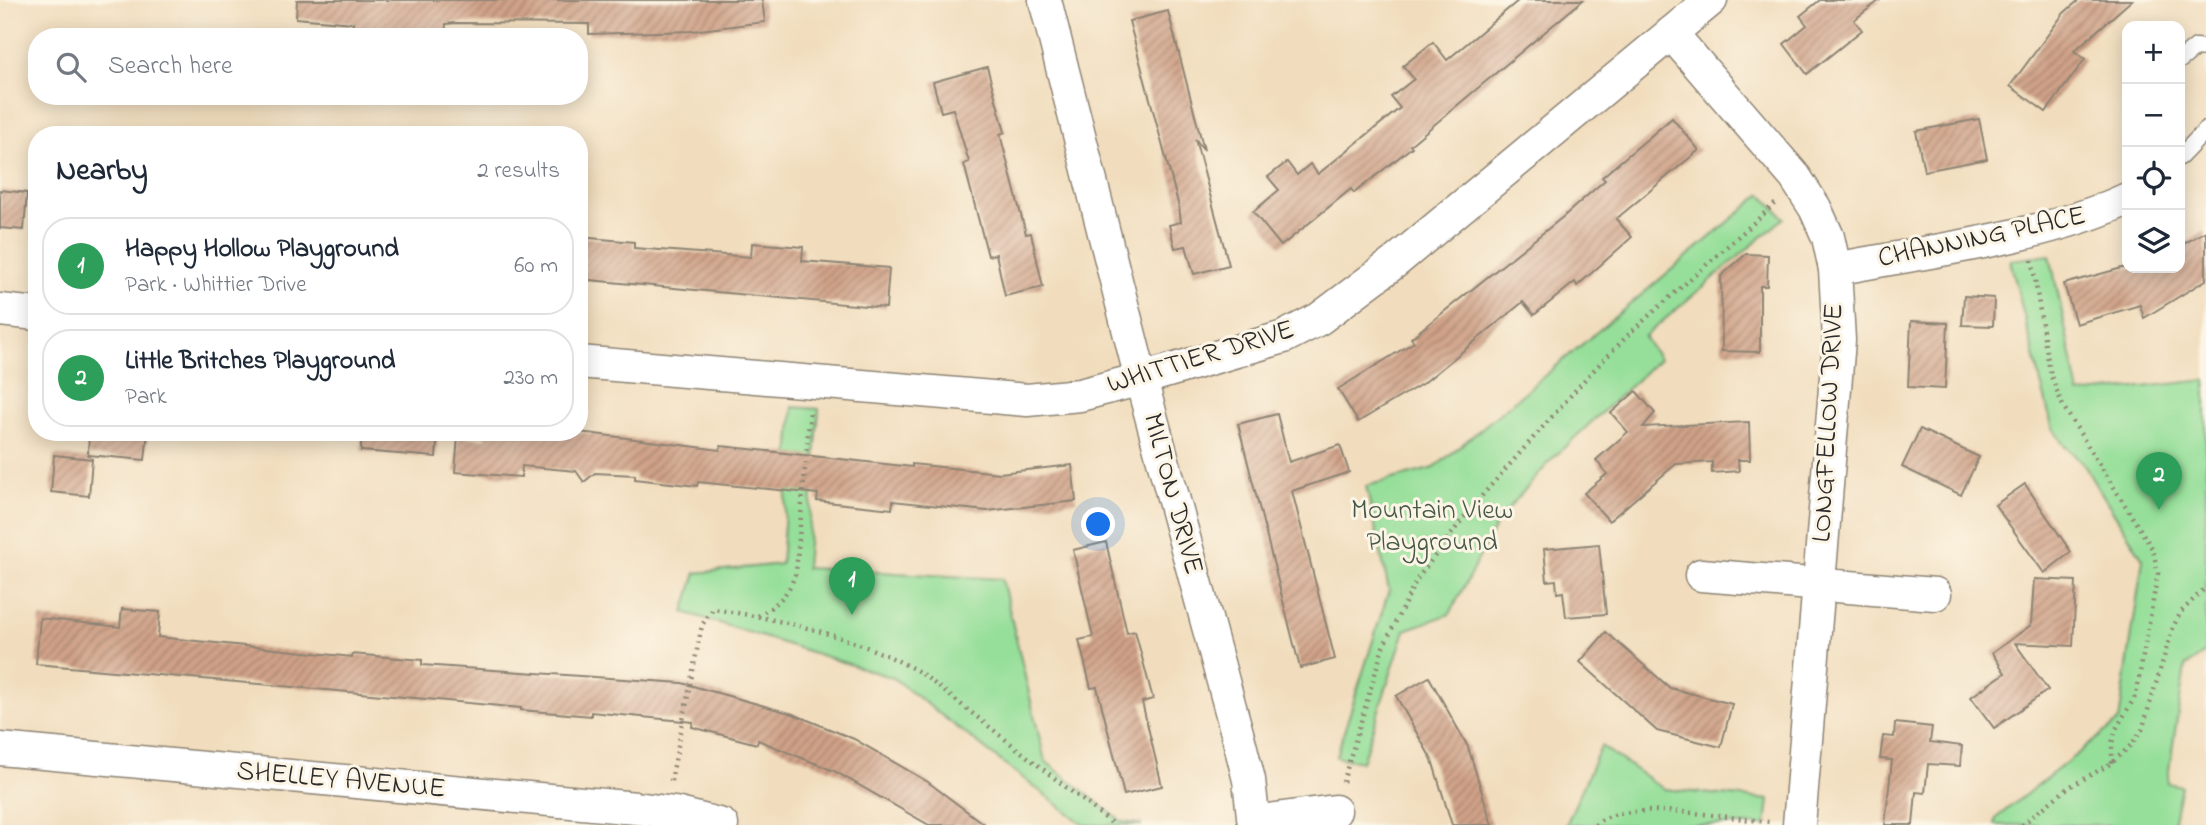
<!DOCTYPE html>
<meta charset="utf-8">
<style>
:root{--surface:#fff;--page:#f2f2f3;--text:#1f2937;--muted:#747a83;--line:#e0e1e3;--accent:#b5179e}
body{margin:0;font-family:"Indie Flower",sans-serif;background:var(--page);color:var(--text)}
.controls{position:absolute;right:21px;top:21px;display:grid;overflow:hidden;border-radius:14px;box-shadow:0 4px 18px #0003}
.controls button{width:63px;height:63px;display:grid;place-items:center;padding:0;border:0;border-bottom:2px solid var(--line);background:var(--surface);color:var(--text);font:35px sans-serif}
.you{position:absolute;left:1099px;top:525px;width:24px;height:24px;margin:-18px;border:5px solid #fff;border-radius:50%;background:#1a73e8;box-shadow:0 0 0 10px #1a73e833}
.badge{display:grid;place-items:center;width:46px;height:46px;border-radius:50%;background:var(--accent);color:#fff;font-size:23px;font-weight:700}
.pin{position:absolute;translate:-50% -58px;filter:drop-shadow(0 2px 4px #0008)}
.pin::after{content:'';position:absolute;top:37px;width:24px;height:21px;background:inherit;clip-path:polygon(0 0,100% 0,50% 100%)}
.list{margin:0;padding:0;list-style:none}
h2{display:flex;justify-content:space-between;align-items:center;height:91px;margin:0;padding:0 28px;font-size:30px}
h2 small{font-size:23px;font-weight:400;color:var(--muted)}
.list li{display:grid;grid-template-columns:46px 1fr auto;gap:21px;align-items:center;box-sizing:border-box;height:98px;margin:0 14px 14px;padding:0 14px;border:2px solid var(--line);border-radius:28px}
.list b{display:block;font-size:26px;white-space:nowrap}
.list p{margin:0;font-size:23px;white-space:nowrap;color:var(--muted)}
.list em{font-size:23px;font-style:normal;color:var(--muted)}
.icon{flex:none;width:38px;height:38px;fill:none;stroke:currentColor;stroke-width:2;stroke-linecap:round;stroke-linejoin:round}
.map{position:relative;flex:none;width:2206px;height:825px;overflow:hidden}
.search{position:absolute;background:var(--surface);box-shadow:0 4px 18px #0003;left:28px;top:28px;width:560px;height:77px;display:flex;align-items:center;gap:18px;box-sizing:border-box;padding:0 24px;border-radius:28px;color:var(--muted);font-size:26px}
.panel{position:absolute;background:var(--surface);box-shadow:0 4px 18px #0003;left:28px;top:126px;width:560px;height:315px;border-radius:28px}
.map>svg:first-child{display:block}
.green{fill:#96df9a;stroke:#608562;stroke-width:2}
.building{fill:url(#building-hatch)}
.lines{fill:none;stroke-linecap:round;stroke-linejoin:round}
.service-casing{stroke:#8e8474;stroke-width:19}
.minor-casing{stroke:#8e8474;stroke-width:35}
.path{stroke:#8e8474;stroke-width:4.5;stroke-dasharray:2 5;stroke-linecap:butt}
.service{stroke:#fff;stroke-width:16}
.minor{stroke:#fff;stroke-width:32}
.labels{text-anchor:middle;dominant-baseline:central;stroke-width:6;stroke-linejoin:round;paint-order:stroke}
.street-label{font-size:28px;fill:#2b2b2b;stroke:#fcf5e5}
.park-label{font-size:28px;fill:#465847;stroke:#fcf5e5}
</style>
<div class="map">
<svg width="2206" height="825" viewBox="0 0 2206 825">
<defs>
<pattern id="building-hatch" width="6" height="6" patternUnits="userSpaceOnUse" patternTransform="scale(1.75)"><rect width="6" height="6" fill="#d0a288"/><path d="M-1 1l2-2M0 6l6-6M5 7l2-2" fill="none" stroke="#a9846f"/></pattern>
</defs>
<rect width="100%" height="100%" fill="#fcf5e5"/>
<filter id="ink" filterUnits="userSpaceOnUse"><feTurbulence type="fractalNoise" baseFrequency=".0143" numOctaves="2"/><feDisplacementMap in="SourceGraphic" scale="14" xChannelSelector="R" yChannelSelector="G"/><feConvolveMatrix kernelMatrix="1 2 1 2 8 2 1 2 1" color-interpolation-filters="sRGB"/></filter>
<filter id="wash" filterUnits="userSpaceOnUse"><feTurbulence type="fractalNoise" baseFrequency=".00686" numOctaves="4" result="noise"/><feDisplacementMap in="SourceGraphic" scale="28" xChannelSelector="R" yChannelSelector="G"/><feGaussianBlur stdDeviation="1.57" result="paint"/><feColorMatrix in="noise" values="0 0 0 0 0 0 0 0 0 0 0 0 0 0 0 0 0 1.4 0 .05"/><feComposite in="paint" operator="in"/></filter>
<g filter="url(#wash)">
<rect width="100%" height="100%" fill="#f1ddbd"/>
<g class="green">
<path d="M1762 194 1784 218 1644 337 1659 359 1554 457 1499 519 1450 614 1405 630 1362 762 1336 757 1389 590 1366 486 1434 468Z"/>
<path d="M2050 255 2079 394 2206 380V652L2185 667 2167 783 2181 786 2173 825H1995L1996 818 2119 721 2143 559 2082 462 2063 444 2052 426 2010 260Z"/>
<path d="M793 407 819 409 806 568 1002 579 1045 761 1121 821 1142 825H1084L893 678 684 612 696 573 781 564Z"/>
<path d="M1601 746 1664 789 1769 800 1766 825H1566Z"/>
</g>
<g id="blocks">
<g class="building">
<path d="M297 0H762L765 22 692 31 589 34V24L456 23 446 24 445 37H352L353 23 296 18Z"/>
<path d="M1519 0H1583L1410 145 1412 147 1354 193 1351 189 1281 246 1253 212 1279 190 1268 177 1287 162 1297 175 1310 164 1318 174 1400 108 1391 97 1414 79 1403 66 1433 42 1447 60Z"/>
<path d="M1820 0H1880L1854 20 1862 30 1807 74 1784 44 1807 25 1800 16Z"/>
<path d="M2079 0H2132L2074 51 2085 59 2046 112 2010 86 2064 13Z"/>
<path d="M1168 11 1204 150 1195 139 1229 265 1194 274 1186 246 1175 248 1169 225 1181 222 1179 207 1129 21Z"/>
<path d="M987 67 1005 132 1000 134 1026 234 1031 233 1043 287 1005 296 996 254 988 256 964 164 969 162 953 109 941 112 933 82Z"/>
<path d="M1672 118 1699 150 1616 219 1632 237 1577 286 1575 282 1534 315 1523 302 1425 382 1358 422 1338 389 1414 342 1411 338 1564 216 1605 180 1602 177Z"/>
<path d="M1979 119 1987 159 1924 171 1916 131Z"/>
<path d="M0 190 27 193 24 230 0 228Z"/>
<path d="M2206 231V280L2144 318 2140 305 2076 324 2064 284 2122 268H2180V246Z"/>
<path d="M579 237 634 242V248L751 257 752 243 803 247 802 261 889 268 886 308 579 279Z"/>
<path d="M1746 254 1768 255 1767 286H1760V352L1722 351 1721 276Z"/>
<path d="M1964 296 1994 298 1993 326 1962 325Z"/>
<path d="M1911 321 1948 323 1945 389 1908 387Z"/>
<path d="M1636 391 1655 413 1643 427 1749 422 1750 460H1738L1739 471 1712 473V462L1676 464 1609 521 1584 493 1607 474 1596 460 1628 432 1611 413Z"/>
<path d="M1277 414 1289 462 1340 445 1349 472 1292 491 1335 659 1300 668 1238 424Z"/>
<path d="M1920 429 1979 457 1961 495 1902 467Z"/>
<path d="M89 432H148L145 460 88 455Z"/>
<path d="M361 432H438L436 457 361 451Z"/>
<path d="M487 432H579L720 450 721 446 912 467V464L1000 473 1072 465 1076 501 987 511 893 501 892 509 817 501 818 494 698 482 697 486 635 479V475L595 473 584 482 576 471 522 466 521 477 455 472 458 436 486 439Z"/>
<path d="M54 455 92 459 89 496 51 492Z"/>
<path d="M2025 484 2071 552 2044 573 1995 505Z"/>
<path d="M1106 542 1127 633 1135 631 1153 699 1142 702 1162 786 1124 795 1097 687 1091 688 1079 640 1093 637 1073 550Z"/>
<path d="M1599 544 1606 614 1566 617 1563 592 1557 593 1556 580 1547 581 1544 549Z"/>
<path d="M2034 579 2076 581 2073 646 2015 643 2048 690 1994 728 1971 697 2005 673 1992 653 2031 625Z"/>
<path d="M122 609 160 612 158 637 352 657V654L422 660V665L682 683 793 714 854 739 928 782 985 825H929L834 771 758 740 757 744 692 727 693 722 591 712V716L521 710V708L437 700 36 664 40 618 120 627Z"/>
<path d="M1606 632 1670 688 1732 704 1721 747 1657 731 1580 662Z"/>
<path d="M1429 677 1468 747 1492 825H1452L1432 760 1396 696Z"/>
<path d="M1895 723 1932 727 1930 742 1962 746 1960 766 1928 764 1925 793 1916 792 1913 825H1885L1892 760 1880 759 1883 736 1894 737Z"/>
</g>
</g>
</g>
<g filter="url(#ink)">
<use href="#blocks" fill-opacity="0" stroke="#8e8474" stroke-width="2"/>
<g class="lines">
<defs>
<g id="service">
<path d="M2180 60 2196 47 2206 48"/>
<path d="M2180 157 2206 130"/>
</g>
<g id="minor">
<path d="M1045 0 1141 379 1240 744 1249 780 1254 825"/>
<path d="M1671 33 1795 177 1815 208 1828 237 1835 269 1839 340 1799 825"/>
<path d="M1835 269C1927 251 2044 238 2127 199"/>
<path d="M0 310 37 314"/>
<path d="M579 362 1027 400 1080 395 1141 379 1284 337 1319 319 1395 262 1711 0"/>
<path d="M1701 575 1935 594"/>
<path d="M0 749 636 808 675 813 722 825"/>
<path d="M1254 822 1335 811"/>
</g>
</defs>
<use href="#service" class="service-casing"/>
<use href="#minor" class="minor-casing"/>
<g class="path">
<path d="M2032 260 2045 344 2051 376 2063 406 2153 550 2158 573 2136 695 2116 729 2112 743V763"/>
<path d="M758 616C778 604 789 594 796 572L810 411"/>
<path d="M671 781 702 625 713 609C784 620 859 637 921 673L1114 825"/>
<path d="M1343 782 1383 647 1417 579 1472 507 1588 376 1632 331 1777 202"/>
<path d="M1595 825C1621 797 1733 819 1770 822"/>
<path d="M2022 825 2069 787 2112 763 2131 745 2142 730 2173 627 2181 612 2206 587"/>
</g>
<use href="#service" class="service"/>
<use href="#minor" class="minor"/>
</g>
</g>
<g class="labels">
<g class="street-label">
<text transform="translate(1982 238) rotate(-12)">CHANNING PLACE</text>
<text transform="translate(1201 358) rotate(-17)">WHITTIER DRIVE</text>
<text transform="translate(1829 423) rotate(-87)">LONGFELLOW DRIVE</text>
<text transform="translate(1172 494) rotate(75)">MILTON DRIVE</text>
<text transform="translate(341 781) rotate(5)">SHELLEY AVENUE</text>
</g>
<g class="park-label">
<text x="1432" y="511">Mountain View<tspan x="1432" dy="32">Playground</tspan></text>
</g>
</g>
</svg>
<div class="controls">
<button>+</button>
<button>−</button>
<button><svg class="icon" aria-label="locate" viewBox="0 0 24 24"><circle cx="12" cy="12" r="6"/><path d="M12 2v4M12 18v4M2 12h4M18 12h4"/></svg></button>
<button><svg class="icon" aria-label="layers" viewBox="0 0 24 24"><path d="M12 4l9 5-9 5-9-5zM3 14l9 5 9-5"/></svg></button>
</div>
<div class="you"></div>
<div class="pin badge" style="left:852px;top:615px;background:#2e9e5b">1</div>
<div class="pin badge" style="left:2159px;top:510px;background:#2e9e5b">2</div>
<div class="search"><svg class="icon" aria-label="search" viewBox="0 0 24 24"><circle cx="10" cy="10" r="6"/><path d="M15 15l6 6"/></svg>Search here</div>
<section class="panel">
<h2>Nearby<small>2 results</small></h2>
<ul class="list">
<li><span class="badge" style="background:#2e9e5b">1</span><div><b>Happy Hollow Playground</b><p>Park · Whittier Drive</p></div><em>60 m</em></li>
<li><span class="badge" style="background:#2e9e5b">2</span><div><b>Little Britches Playground</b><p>Park</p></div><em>230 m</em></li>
</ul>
</section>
</div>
